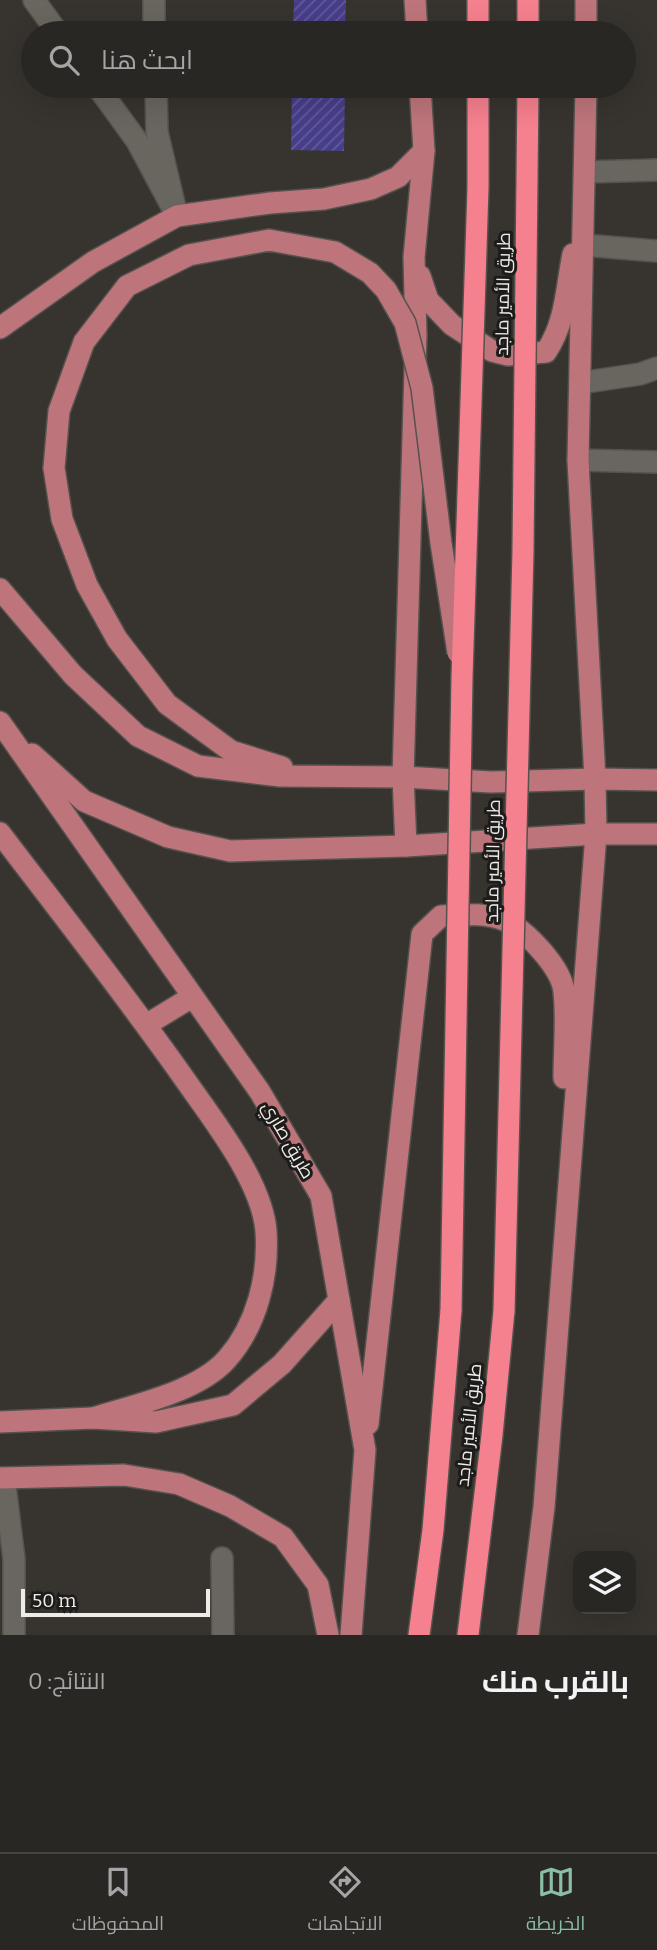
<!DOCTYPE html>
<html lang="ar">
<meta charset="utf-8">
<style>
:root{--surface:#292723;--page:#353330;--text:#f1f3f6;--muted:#a5a5a6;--line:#454441;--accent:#8abfa5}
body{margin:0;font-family:Bitter,Cairo,serif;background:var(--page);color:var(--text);direction:rtl}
.controls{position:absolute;right:21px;bottom:21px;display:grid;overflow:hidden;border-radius:14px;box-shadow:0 7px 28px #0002}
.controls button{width:63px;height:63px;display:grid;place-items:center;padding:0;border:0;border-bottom:2px solid var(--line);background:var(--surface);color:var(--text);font:35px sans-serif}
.scale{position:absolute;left:21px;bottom:18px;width:189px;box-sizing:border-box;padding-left:7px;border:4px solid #eeece9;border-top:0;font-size:19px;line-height:24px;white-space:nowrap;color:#eeece9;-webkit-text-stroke:5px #1d1c1a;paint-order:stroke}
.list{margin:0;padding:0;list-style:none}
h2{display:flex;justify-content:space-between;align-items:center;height:91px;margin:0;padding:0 28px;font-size:30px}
h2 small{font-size:23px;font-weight:400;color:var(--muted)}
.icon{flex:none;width:38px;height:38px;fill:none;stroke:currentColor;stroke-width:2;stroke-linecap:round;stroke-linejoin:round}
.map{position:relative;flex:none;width:657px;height:1635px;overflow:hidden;direction:ltr}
.search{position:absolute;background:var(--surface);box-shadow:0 7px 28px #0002;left:21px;right:21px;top:21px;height:77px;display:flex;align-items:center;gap:18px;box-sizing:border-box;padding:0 24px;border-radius:38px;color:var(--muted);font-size:26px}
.sheet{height:217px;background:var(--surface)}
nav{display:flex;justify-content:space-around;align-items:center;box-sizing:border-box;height:98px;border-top:2px solid var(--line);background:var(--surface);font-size:19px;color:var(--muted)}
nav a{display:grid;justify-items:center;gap:4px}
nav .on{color:var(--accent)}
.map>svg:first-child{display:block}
.building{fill:url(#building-hatch)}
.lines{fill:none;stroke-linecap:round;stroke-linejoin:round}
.minor-casing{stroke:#55524e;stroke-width:24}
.major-casing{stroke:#55524e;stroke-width:24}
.highway-casing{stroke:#55524e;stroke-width:24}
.minor{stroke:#69655f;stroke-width:21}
.major{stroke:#bd757b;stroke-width:21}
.highway{stroke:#f5808e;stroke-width:21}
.major-bridge-casing{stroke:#55524e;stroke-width:24;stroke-linecap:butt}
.highway-bridge-casing{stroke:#55524e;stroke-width:24;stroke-linecap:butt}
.major-bridge{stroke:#bd757b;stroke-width:21}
.highway-bridge{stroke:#f5808e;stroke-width:21}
.labels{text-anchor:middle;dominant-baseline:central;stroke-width:6;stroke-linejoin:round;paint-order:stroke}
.street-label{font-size:18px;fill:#eeece9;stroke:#1d1c1a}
</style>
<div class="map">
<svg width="657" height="1635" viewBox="0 0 657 1635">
<defs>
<pattern id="building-hatch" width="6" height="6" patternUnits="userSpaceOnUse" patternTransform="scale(1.75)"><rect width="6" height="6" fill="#473e8a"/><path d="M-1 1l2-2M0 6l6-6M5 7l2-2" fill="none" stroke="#625a9a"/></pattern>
</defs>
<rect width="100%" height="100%" fill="#37342f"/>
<g class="building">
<path d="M294 0H346L345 33H293Z"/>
<path d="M292 86H345L344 151 291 150Z"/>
</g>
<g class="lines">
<defs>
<g id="minor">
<path d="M34 0 58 33"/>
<path d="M154 0V33"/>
<path d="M97 86 137 141 177 216 157 132 156 86"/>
<path d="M585 172 657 170"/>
<path d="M583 245 657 251"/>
<path d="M580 383 640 374 657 368"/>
<path d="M578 460 657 462"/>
<path d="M4 1478 14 1559V1635"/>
<path d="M222 1558 223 1635"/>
</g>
<g id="major">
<path d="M415 0 417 33"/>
<path d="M586 33V0"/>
<path d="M420 276 428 300 452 325 492 351 508 355 546 352C566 322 566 289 573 254"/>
<path d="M0 328 93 262 177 216 270 203 324 199 371 189 398 177 424 151"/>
<path d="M54 468 62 519 87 585 117 639 167 704 231 751 282 767"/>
<path d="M0 589 73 675 138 736 198 766 280 776 403 777 491 782 595 779 657 780"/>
<path d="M0 722 260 1092 321 1196 365 1450 351 1635"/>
<path d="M32 754 84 801 168 837 230 851 406 846 596 834H657"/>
<path d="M0 833C61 913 123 992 181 1074 210 1116 262 1180 266 1231 269 1276 257 1325 227 1359 198 1392 134 1405 93 1418"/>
<path d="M406 846 403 777 416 335 414 257 424 151 420 86"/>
<path d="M146 1025 192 997"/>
<path d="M0 1422 93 1418 156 1422 233 1405 282 1364 339 1300"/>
<path d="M368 1424 422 934 441 916C461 915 485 912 504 920 526 930 562 968 564 992 567 1020 564 1050 564 1078"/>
<path d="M0 1478 124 1475 179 1484 230 1506 283 1537 318 1585 328 1635"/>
<path d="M528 1635 544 1507 596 834 595 779 578 460 586 86"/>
</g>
<g id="highway">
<path d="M478 0V33"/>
<path d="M528 33V0"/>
<path d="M419 1635 433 1530 451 1310"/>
<path d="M468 1635 492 1435 504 1311"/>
</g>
</defs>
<use href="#minor" class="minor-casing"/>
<use href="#major" class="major-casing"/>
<use href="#highway" class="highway-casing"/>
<use href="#minor" class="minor"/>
<use href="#major" class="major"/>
<use href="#highway" class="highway"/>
<defs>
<path id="major-bridge" d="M54 468 59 411 84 342 127 286 189 255 269 240 335 252 370 273 386 290 405 323 422 388 441 543 458 653"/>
<g id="highway-bridge">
<path d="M451 1310 462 677 478 188V86"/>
<path d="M504 1311 523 551 528 86"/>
</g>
</defs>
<use href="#major-bridge" class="major-bridge-casing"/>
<use href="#highway-bridge" class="highway-bridge-casing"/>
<use href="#major-bridge" class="major-bridge"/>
<use href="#highway-bridge" class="highway-bridge"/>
</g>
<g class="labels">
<g class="street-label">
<text transform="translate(503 294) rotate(-89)">طريق الأمير ماجد</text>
<text transform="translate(493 861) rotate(-89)">طريق الأمير ماجد</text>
<text transform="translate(288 1140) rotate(60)">طريق صاري</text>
<text transform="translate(469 1425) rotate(-84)">طريق الأمير ماجد</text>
</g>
</g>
</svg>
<div class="controls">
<button><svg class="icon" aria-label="layers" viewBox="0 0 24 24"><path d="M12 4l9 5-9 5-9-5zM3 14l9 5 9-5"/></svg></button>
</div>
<div class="scale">50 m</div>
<div class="search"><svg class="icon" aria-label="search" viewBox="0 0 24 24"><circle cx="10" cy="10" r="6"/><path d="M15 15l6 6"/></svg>ابحث هنا</div>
</div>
<section class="sheet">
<h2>بالقرب منك<small>النتائج: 0</small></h2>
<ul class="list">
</ul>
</section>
<nav>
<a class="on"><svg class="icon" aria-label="map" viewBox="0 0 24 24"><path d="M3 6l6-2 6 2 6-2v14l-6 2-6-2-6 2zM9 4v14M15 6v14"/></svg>الخريطة</a>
<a><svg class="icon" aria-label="directions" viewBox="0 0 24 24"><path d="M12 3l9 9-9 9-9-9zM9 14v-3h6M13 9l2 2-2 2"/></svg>الاتجاهات</a>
<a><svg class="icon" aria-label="saved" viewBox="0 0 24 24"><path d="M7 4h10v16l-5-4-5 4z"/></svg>المحفوظات</a>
</nav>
